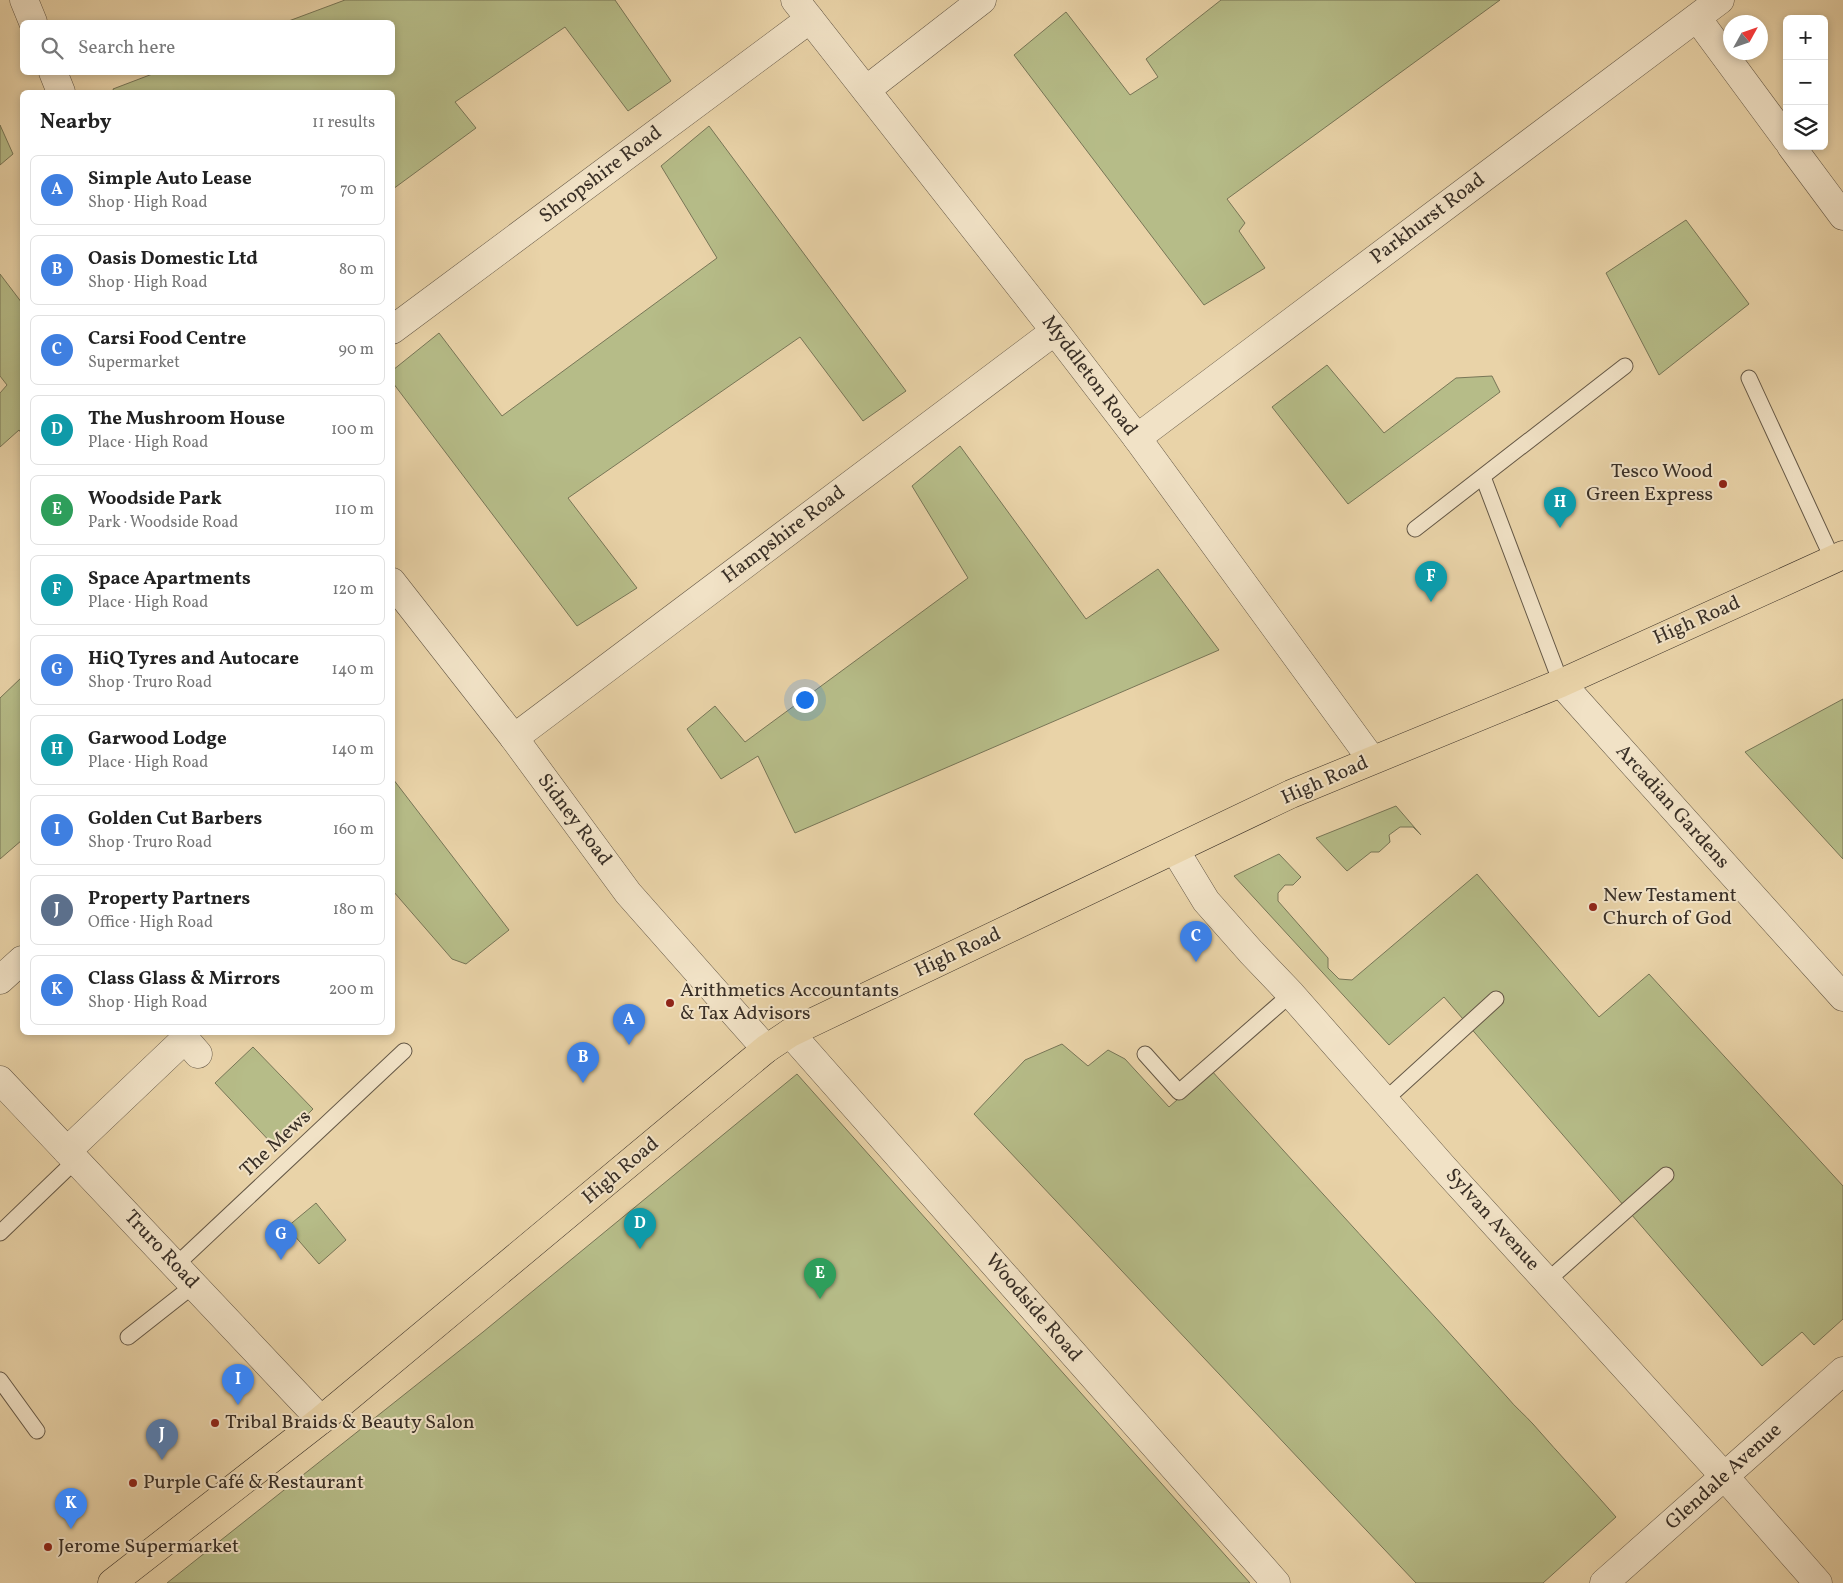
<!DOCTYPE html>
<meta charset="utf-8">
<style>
:root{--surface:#fff;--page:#f2f2f2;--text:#222;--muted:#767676;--line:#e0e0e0;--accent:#8f2418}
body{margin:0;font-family:Vollkorn,serif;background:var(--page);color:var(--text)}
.controls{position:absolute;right:15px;top:15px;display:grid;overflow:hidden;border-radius:8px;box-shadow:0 2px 8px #0003}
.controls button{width:45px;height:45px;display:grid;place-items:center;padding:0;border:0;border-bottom:1px solid var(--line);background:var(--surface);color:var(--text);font:25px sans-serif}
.compass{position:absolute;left:1723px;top:15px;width:45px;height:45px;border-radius:50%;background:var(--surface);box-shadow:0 2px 8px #0003;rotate:50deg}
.you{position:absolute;left:804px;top:699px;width:18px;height:18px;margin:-12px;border:4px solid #fff;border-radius:50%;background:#1a73e8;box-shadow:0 0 0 8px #1a73e833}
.badge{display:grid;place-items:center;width:32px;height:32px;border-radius:50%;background:var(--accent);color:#fff;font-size:16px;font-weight:700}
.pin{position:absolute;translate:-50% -41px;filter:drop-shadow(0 1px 2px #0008)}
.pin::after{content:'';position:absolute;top:26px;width:18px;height:15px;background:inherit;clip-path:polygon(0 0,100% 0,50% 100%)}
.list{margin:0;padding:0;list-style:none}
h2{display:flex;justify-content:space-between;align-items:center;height:65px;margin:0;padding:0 20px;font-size:21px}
h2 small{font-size:16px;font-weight:400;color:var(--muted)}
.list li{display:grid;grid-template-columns:32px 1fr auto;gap:15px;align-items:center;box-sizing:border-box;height:70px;margin:0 10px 10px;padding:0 10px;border:1px solid var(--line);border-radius:8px}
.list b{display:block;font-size:19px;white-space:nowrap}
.list p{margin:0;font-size:16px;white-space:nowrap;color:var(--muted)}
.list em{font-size:16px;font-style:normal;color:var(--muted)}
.icon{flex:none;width:28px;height:28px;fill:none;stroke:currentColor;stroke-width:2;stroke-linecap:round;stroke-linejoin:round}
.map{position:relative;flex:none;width:1843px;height:1583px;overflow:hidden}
.search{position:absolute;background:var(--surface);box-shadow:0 2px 8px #0003;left:20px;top:20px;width:375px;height:55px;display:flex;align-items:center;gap:12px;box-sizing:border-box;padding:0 18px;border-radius:8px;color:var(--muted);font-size:19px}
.panel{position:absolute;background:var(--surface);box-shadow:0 2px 8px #0003;left:20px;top:90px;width:375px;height:945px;border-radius:8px}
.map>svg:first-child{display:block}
.green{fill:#b6bc88;stroke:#787657}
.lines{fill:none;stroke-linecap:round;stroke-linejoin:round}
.service-casing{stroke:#655846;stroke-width:17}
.minor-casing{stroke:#655846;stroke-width:29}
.primary-casing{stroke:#392f26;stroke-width:29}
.service{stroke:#f1e2c6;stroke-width:15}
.minor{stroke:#f1e2c6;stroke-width:28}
.primary{stroke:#e9d3a8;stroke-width:28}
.poi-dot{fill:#8f2418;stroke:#f1e2c6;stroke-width:2}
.labels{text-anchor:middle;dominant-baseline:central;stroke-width:4;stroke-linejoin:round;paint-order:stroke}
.street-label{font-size:20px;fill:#392f26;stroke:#f1e2c6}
.poi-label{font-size:20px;fill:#392f26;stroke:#f1e2c6;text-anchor:start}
</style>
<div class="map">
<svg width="1843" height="1583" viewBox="0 0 1843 1583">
<rect width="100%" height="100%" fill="#e9d3a8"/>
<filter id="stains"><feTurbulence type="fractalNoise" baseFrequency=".004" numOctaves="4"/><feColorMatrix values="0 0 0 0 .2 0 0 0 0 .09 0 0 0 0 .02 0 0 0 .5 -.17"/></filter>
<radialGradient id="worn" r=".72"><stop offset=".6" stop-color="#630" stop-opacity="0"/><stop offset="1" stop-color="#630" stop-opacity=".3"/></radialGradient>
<g class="green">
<path d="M345 0H615L671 81 628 111 565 27 455 102 476 128 393 189 392 92H114L113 89 155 73 392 72V22H286Z"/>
<path d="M1221 0H1500L1227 199 1245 223 1239 231 1265 268 1204 305 1014 55 1066 12 1130 95 1158 77 1146 59Z"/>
<path d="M0 125 13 154 0 165Z"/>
<path d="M709 126 906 391 863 421 800 337 568 498 637 588 577 626 393 383V370L439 333 502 416 717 258 661 166Z"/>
<path d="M1686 220 1749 304 1659 375 1606 273Z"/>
<path d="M0 274 22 303V434L19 430 0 447V393L7 385 0 376Z"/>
<path d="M1327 365 1384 433 1456 378 1492 376 1500 392 1348 504 1272 407Z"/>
<path d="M960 446 1086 619 1158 569 1219 650 795 833 758 756 721 779 687 729 715 706 745 742 968 578 912 486Z"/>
<path d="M22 677V840L0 859V698Z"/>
<path d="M1843 699V859L1745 752Z"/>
<path d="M393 779 509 930 466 964 452 959 393 891Z"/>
<path d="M1396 806 1421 835 1413 827H1400L1389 835 1390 842 1379 852H1371L1347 871 1316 838Z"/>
<path d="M1279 854 1301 877 1293 885H1285L1278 893V901L1328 958V968L1339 979 1352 980 1477 874 1599 1017 1649 974 1843 1186V1319L1814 1345 1802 1332 1762 1366 1444 997 1389 1045 1234 876Z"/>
<path d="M1062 1044 1088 1066 1108 1050 1125 1059 1169 1107 1211 1070C1309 1180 1409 1287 1507 1397 1515 1407 1525 1415 1533 1424 1560 1455 1589 1486 1616 1517L1543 1583H1416L974 1114 1025 1060Z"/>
<path d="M253 1047 313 1109 275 1147 215 1083Z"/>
<path d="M797 1074 1250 1583H167L483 1332Z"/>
<path d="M316 1203 346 1240 319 1264 287 1227Z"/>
</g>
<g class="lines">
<defs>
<g id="service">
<path d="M1749 378 1833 560"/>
<path d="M1483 477 1561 683"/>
<path d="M1415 529 1625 366"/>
<path d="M1145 1054 1179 1092 1291 994"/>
<path d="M1385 1100 1496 999"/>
<path d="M0 1233 76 1160"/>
<path d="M175 1266 404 1051"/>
<path d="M1547 1281 1666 1175"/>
<path d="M128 1337 194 1285"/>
<path d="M0 1380 37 1431"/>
</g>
<g id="minor">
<path d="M24 0 33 22"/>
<path d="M795 0 1055 331 1137 438 1372 760"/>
<path d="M1697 18 1787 140"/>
<path d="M53 72 61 92"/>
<path d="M866 90 982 0"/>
<path d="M1791 146 1843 216"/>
<path d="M392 330 810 19"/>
<path d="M1137 438 1720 0"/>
<path d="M392 582 514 738 628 893 766 1049"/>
<path d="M1561 683 1843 997"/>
<path d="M514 738 1055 331"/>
<path d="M1175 850 1206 901 1251 952 1291 994 1443 1167 1725 1477 1818 1583"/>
<path d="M0 980 22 960"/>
<path d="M790 1033 1276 1583"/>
<path d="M0 1080 321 1420"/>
<path d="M67 1151 185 1039 198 1054"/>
<path d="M1604 1583 1843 1371"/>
</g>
<path id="primary" d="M112 1583 321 1420 766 1049 790 1033 1291 794 1561 683 1843 555"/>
</defs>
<use href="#service" class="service-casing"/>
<use href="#minor" class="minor-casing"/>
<use href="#primary" class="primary-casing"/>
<use href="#service" class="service"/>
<use href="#minor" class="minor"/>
<use href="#primary" class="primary"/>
</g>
<g class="poi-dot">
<circle cx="1723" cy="484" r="5"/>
<circle cx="1593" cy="907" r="5"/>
<circle cx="670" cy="1003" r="5"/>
<circle cx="215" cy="1423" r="5"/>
<circle cx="133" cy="1483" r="5"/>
<circle cx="48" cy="1547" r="5"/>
</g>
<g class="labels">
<g class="street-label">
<text transform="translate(601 175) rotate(-37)">Shropshire Road</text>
<text transform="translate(1428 219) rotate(-37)">Parkhurst Road</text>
<text transform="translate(1089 376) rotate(53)">Myddleton Road</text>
<text transform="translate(784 535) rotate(-37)">Hampshire Road</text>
<text transform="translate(1697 621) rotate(-24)">High Road</text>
<text transform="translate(1325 781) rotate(-24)">High Road</text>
<text transform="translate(1672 807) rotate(48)">Arcadian Gardens</text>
<text transform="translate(574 820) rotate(53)">Sidney Road</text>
<text transform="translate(958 953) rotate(-25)">High Road</text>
<text transform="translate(276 1144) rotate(-43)">The Mews</text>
<text transform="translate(621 1171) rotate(-40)">High Road</text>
<text transform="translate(1492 1220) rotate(48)">Sylvan Avenue</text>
<text transform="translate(161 1250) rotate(47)">Truro Road</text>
<text transform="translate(1033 1308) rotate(49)">Woodside Road</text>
<text transform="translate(1724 1477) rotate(-42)">Glendale Avenue</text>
</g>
<g class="poi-label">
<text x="1713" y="472" text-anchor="end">Tesco Wood<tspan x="1713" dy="23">Green Express</tspan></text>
<text x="1603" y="896">New Testament<tspan x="1603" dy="23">Church of God</tspan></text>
<text x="680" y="991">Arithmetics Accountants<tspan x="680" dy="23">&amp; Tax Advisors</tspan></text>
<text x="225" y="1423">Tribal Braids &amp; Beauty Salon</text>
<text x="143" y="1483">Purple Café &amp; Restaurant</text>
<text x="58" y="1547">Jerome Supermarket</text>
</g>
</g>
<rect width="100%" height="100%" filter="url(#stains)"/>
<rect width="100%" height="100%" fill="url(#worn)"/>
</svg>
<div class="controls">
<button>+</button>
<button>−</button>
<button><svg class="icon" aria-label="layers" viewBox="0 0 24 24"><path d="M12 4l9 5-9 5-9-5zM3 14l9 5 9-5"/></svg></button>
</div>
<svg class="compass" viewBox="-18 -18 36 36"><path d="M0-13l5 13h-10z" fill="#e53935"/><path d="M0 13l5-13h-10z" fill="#767676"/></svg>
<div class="you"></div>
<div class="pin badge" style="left:629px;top:1045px;background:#3f7fe0">A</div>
<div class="pin badge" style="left:583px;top:1083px;background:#3f7fe0">B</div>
<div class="pin badge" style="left:1196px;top:962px;background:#3f7fe0">C</div>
<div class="pin badge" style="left:640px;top:1249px;background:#0f9aa8">D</div>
<div class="pin badge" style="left:820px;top:1299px;background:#2e9e5b">E</div>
<div class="pin badge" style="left:1431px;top:602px;background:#0f9aa8">F</div>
<div class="pin badge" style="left:281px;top:1260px;background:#3f7fe0">G</div>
<div class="pin badge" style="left:1560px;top:528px;background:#0f9aa8">H</div>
<div class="pin badge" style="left:238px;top:1405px;background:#3f7fe0">I</div>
<div class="pin badge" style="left:162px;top:1460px;background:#5c6f8a">J</div>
<div class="pin badge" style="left:71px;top:1529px;background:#3f7fe0">K</div>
<div class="search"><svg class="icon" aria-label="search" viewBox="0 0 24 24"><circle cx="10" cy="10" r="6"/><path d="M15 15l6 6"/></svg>Search here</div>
<section class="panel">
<h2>Nearby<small>11 results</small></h2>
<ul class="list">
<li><span class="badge" style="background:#3f7fe0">A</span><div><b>Simple Auto Lease</b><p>Shop · High Road</p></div><em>70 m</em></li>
<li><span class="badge" style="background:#3f7fe0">B</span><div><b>Oasis Domestic Ltd</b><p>Shop · High Road</p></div><em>80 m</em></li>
<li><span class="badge" style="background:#3f7fe0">C</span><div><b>Carsi Food Centre</b><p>Supermarket</p></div><em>90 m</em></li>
<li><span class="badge" style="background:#0f9aa8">D</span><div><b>The Mushroom House</b><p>Place · High Road</p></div><em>100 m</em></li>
<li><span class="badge" style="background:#2e9e5b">E</span><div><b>Woodside Park</b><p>Park · Woodside Road</p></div><em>110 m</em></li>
<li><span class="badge" style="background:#0f9aa8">F</span><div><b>Space Apartments</b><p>Place · High Road</p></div><em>120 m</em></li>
<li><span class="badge" style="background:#3f7fe0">G</span><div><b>HiQ Tyres and Autocare</b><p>Shop · Truro Road</p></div><em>140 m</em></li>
<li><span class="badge" style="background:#0f9aa8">H</span><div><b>Garwood Lodge</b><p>Place · High Road</p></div><em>140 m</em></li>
<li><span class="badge" style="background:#3f7fe0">I</span><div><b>Golden Cut Barbers</b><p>Shop · Truro Road</p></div><em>160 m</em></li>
<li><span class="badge" style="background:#5c6f8a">J</span><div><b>Property Partners</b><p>Office · High Road</p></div><em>180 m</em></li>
<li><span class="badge" style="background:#3f7fe0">K</span><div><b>Class Glass &amp; Mirrors</b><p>Shop · High Road</p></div><em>200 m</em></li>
</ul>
</section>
</div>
